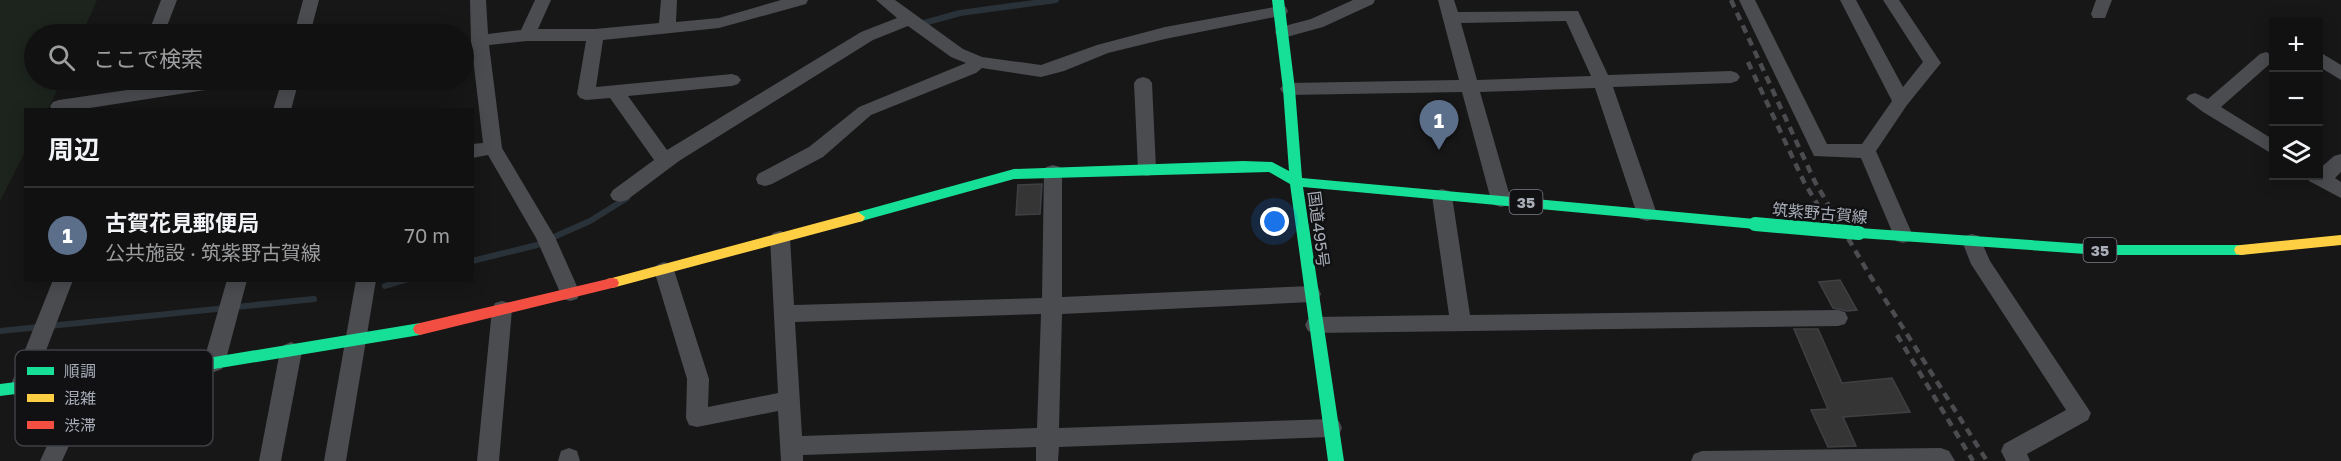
<!DOCTYPE html>
<html lang="ja">
<meta charset="utf-8">
<style>
:root{--surface:#111;--page:#1a1a1a;--text:#f1f3f6;--muted:#9c9d9f;--line:#303131;--accent:#1a73e8}
body{margin:0;font-family:"Golos Text","Noto Sans JP",sans-serif;background:var(--page);color:var(--text)}
.controls{position:absolute;right:18px;top:18px;display:grid;overflow:hidden;border-radius:0px;box-shadow:0 3px 15px #0003}
.controls button{width:54px;height:54px;display:grid;place-items:center;padding:0;border:0;border-bottom:2px solid var(--line);background:var(--surface);color:var(--text);font:30px sans-serif}
.you{position:absolute;left:1275px;top:222px;width:21px;height:21px;margin:-15px;border:4px solid #fff;border-radius:50%;background:#1a73e8;box-shadow:0 0 0 9px #1a73e833}
.badge{display:grid;place-items:center;width:39px;height:39px;border-radius:50%;background:var(--accent);color:#fff;font-size:20px;font-weight:700}
.pin{position:absolute;translate:-50% -50px;filter:drop-shadow(0 2px 3px #0008)}
.pin::after{content:'';position:absolute;top:32px;width:21px;height:18px;background:inherit;clip-path:polygon(0 0,100% 0,50% 100%)}
.list{margin:0;padding:0;list-style:none}
h2{display:flex;justify-content:space-between;align-items:center;height:78px;margin:0;padding:0 24px;font-size:26px}
h2 small{font-size:20px;font-weight:400;color:var(--muted)}
.list li{display:grid;grid-template-columns:39px 1fr auto;gap:18px;align-items:center;box-sizing:border-box;height:96px;padding:0 24px;border-top:2px solid var(--line)}
.list b{display:block;font-size:22px;white-space:nowrap}
.list p{margin:0;font-size:20px;white-space:nowrap;color:var(--muted)}
.list em{font-size:20px;font-style:normal;color:var(--muted)}
.icon{flex:none;width:33px;height:33px;fill:none;stroke:currentColor;stroke-width:2;stroke-linecap:round;stroke-linejoin:round}
.map{position:relative;flex:none;width:2341px;height:461px;overflow:hidden}
.search{position:absolute;background:var(--surface);box-shadow:0 3px 15px #0003;left:24px;top:24px;width:450px;height:66px;display:flex;align-items:center;gap:15px;box-sizing:border-box;padding:0 21px;border-radius:33px;color:var(--muted);font-size:22px}
.panel{position:absolute;background:var(--surface);box-shadow:0 3px 15px #0003;left:24px;top:108px;width:450px;height:174px;border-radius:0px}
.map>svg:first-child{display:block}
.green{fill:#1d241e}
.lines{fill:none;stroke-linecap:round;stroke-linejoin:round}
.stream{stroke:#2a3239;stroke-width:6}
.building{fill:#353536;stroke:#3f4043;stroke-width:1.5}
.street{fill:#4b4c50;fill-rule:evenodd}
.fast{fill:#16e098;fill-rule:evenodd}
.slow{fill:#ffcf43;fill-rule:evenodd}
.jam{fill:#f24e42;fill-rule:evenodd}
.rail{stroke:#4b4c4f;stroke-width:4.5;stroke-dasharray:8 6;stroke-linecap:butt}
.fast-bridge{stroke:#16e098;stroke-width:14}
.labels{text-anchor:middle;dominant-baseline:central;stroke-width:5;stroke-linejoin:round;paint-order:stroke}
.shield{fill:#111113;stroke:#7b7e86;stroke-width:1.5}
.shield-label{font-size:15px;font-weight:bold;fill:#a8adb8}
.street-label{font-size:16px;fill:#a8adb8;stroke:#111113}
.key{fill:#111113;stroke:#3e4045;stroke-width:1.5}
.key-label{font-size:16px;fill:#a8adb8}
</style>
<div class="map">
<svg width="2341" height="461" viewBox="0 0 2341 461">
<rect width="100%" height="100%" fill="#171717"/>
<path class="green" d="M0 0H97L82 34H34V80H62L48 109 26 110 25 152 0 201Z"/>
<g class="lines">
<g class="stream">
<path d="M924 23 960 13 1056 0"/>
<path d="M556 236 590 221 627 198"/>
<path d="M472 261 537 245"/>
<path d="M385 286 405 280"/>
<path d="M0 331 314 299"/>
</g>
</g>
<g class="building">
<path d="M1042 184 1040 214 1016 215 1018 185Z"/>
<path d="M1840 280 1857 310 1847 311 1833 308 1819 282Z"/>
<path d="M1794 329H1818L1842 383 1892 378 1910 412 1843 417 1856 446 1828 447 1811 410 1828 409Z"/>
</g>
<g class="lines">
<g class="street">
<path d="M161 0H177L164 34H148Z"/>
<path d="M303 0H319L310 34H294Z"/>
<path d="M470 0H486L488 34 521 30 535 0H551L538 29H595L659 23 661 0H677L676 22 719 18 781 0H808L806 4 719 28 603 40 596 87 732 74 738 76 741 80 738 84 732 86 628 96 667 150 861 32 897 18 876 0H895L963 49 982 57 1041 65 1097 45 1165 27 1280 6 1286 7 1288 11 1286 15 1280 16 1165 39 1108 53 1064 71 1041 77 982 68 976 73 871 115 823 157 772 184 765 186 758 184 756 179 758 174 809 147 859 107 966 63 951 57 908 26 873 40 679 161 627 200 620 202 613 200 610 195 613 190 654 160 610 98 586 100 580 98 577 94 586 41H527L489 45 502 148 555 237 580 293 577 299 570 301 563 299 536 238 488 155 472 158V144L483 143 471 41Z"/>
<path d="M1353 0H1375L1373 4 1323 27 1283 38 1277 36 1275 32 1277 28 1311 19Z"/>
<path d="M1438 0H1454L1458 12 1578 11 1608 75 1731 71 1737 73 1740 77 1737 81 1731 83 1613 87 1657 214 1654 219 1647 221 1640 219 1637 214 1595 88 1480 92 1511 200 1508 205 1501 207 1494 205 1491 200 1462 92 1289 95 1283 93 1280 89 1283 85 1289 83 1459 80ZM1566 21 1591 76 1477 80 1461 23Z"/>
<path d="M1739 0H1755L1827 144H1862L1892 101 1840 0H1856L1903 87 1923 62 1883 0H1899L1941 63 1907 105 1876 151 1913 236 1910 241 1903 243 1896 241 1861 158 1814 156Z"/>
<path d="M2096 0H2112L2105 18H2093L2091 14Z"/>
<path d="M2318 51 2341 65V80L2318 66Z"/>
<path d="M2266 52 2274 56 2272 62 2221 107 2274 140V155L2203 112 2186 99 2189 95 2195 93 2208 99 2260 54Z"/>
<path d="M1143 77 1149 79 1152 83 1156 169 1154 174 1147 176 1140 174 1138 169 1134 83 1137 79Z"/>
<path d="M195 80H240L237 84 231 86 77 110H52L50 106 53 102 59 100Z"/>
<path d="M282 80H299L291 110H273Z"/>
<path d="M2341 154V172L2335 178 2341 182V198L2309 181 2307 176H2318V170L2334 156Z"/>
<path d="M1053 165 1060 167 1062 172V297L1311 286 1318 288 1321 294 1318 300 1311 302 1062 314 1059 428 1331 419 1339 421 1342 428 1339 435 1331 437 1059 447 1058 461H1036V447L803 455V461H781L778 411 697 427 689 425 686 418 687 379 654 270 657 265 664 262 671 265 674 270 709 379 708 407 778 393 770 238 773 233 780 231 787 233 790 238 794 305 1042 298 1044 172 1046 167ZM1041 314 1037 428 802 436 795 322Z"/>
<path d="M1442 189 1449 191 1452 196 1470 315 1838 310 1845 312 1848 318 1845 324 1838 326 1315 333 1308 331 1305 325 1308 319 1315 317 1449 315 1432 196 1435 191Z"/>
<path d="M1972 234 1979 236 1990 261 2091 413 2088 420 2027 454 2030 461H2006L2001 451 2004 444 2066 410 1971 264 1962 241 1965 236Z"/>
<path d="M53 280H73L32 387 29 393 21 396 13 393 10 387Z"/>
<path d="M227 280H247L225 363 222 369 214 372 206 369 203 363Z"/>
<path d="M356 280H376L346 461H324Z"/>
<path d="M502 301 509 303 512 309 499 461H477L492 309 495 303Z"/>
<path d="M291 342 298 345 302 351 281 461H259L280 351 284 345Z"/>
<path d="M88 371 96 374 99 380 62 461H40L80 374Z"/>
<path d="M569 448 577 451 580 461H558L561 451Z"/>
<path d="M1941 448 1949 451 1955 461H1691L1694 454 1702 451Z"/>
</g>
<g class="fast">
<path d="M1272 0H1284L1295 89 1302 178 1755 219 1762 224 1755 229 1303 187 1344 461H1328L1290 184 1269 172 1014 179 858 222 851 217 858 212 1014 169 1243 161 1272 162 1289 171 1283 89Z"/>
<path d="M1859 228 2100 245H2241L2246 246 2248 250 2246 254 2241 255H2100L1859 238 1854 237 1852 233 1854 229Z"/>
<path d="M420 323 425 325 427 329 425 333 420 335 214 369 0 396V384L214 357Z"/>
</g>
<g class="slow">
<path d="M858 212 865 217 863 221 612 288 607 287 605 283 607 279 612 278Z"/>
<path d="M2341 235V245L2241 255 2236 254 2234 250 2236 246 2241 245Z"/>
</g>
<path class="jam" d="M612 278 617 279 619 283 617 287 612 288 420 335 415 333 413 329 415 325 420 323Z"/>
<g class="rail">
<path d="M1731 0 1815 182 1869 274 1987 461"/>
<path d="M1748 62 1804 182 1825 217"/>
<path d="M1897 335 1973 461"/>
</g>
<path class="fast-bridge" d="M1755 224 1859 233"/>
</g>
<g class="labels">
<g class="shield">
<rect x="1509.5" y="190" width="33" height="24" rx="4.5"/>
<rect x="2083.5" y="238" width="33" height="24" rx="4.5"/>
</g>
<g class="shield-label">
<text x="1526" y="202">35</text>
<text x="2100" y="250">35</text>
</g>
<g class="street-label">
<text transform="translate(1820 213) rotate(5)">筑紫野古賀線</text>
<text transform="translate(1319 229) rotate(83)">国道495号</text>
</g>
</g>
<rect x="15" y="350" width="198" height="96" rx="9" class="key"/>
<rect x="27" y="367" width="27" height="8" fill="#16e098"/>
<rect x="27" y="394" width="27" height="8" fill="#ffcf43"/>
<rect x="27" y="421" width="27" height="8" fill="#f24e42"/>
<g class="key-label">
<text x="64" y="377">順調</text>
<text x="64" y="404">混雑</text>
<text x="64" y="431">渋滞</text>
</g>
</svg>
<div class="controls">
<button>+</button>
<button>−</button>
<button><svg class="icon" aria-label="layers" viewBox="0 0 24 24"><path d="M12 4l9 5-9 5-9-5zM3 14l9 5 9-5"/></svg></button>
</div>
<div class="you"></div>
<div class="pin badge" style="left:1439px;top:150px;background:#5c6f8a">1</div>
<div class="search"><svg class="icon" aria-label="search" viewBox="0 0 24 24"><circle cx="10" cy="10" r="6"/><path d="M15 15l6 6"/></svg>ここで検索</div>
<section class="panel">
<h2>周辺<small></small></h2>
<ul class="list">
<li><span class="badge" style="background:#5c6f8a">1</span><div><b>古賀花見郵便局</b><p>公共施設 · 筑紫野古賀線</p></div><em>70 m</em></li>
</ul>
</section>
</div>
